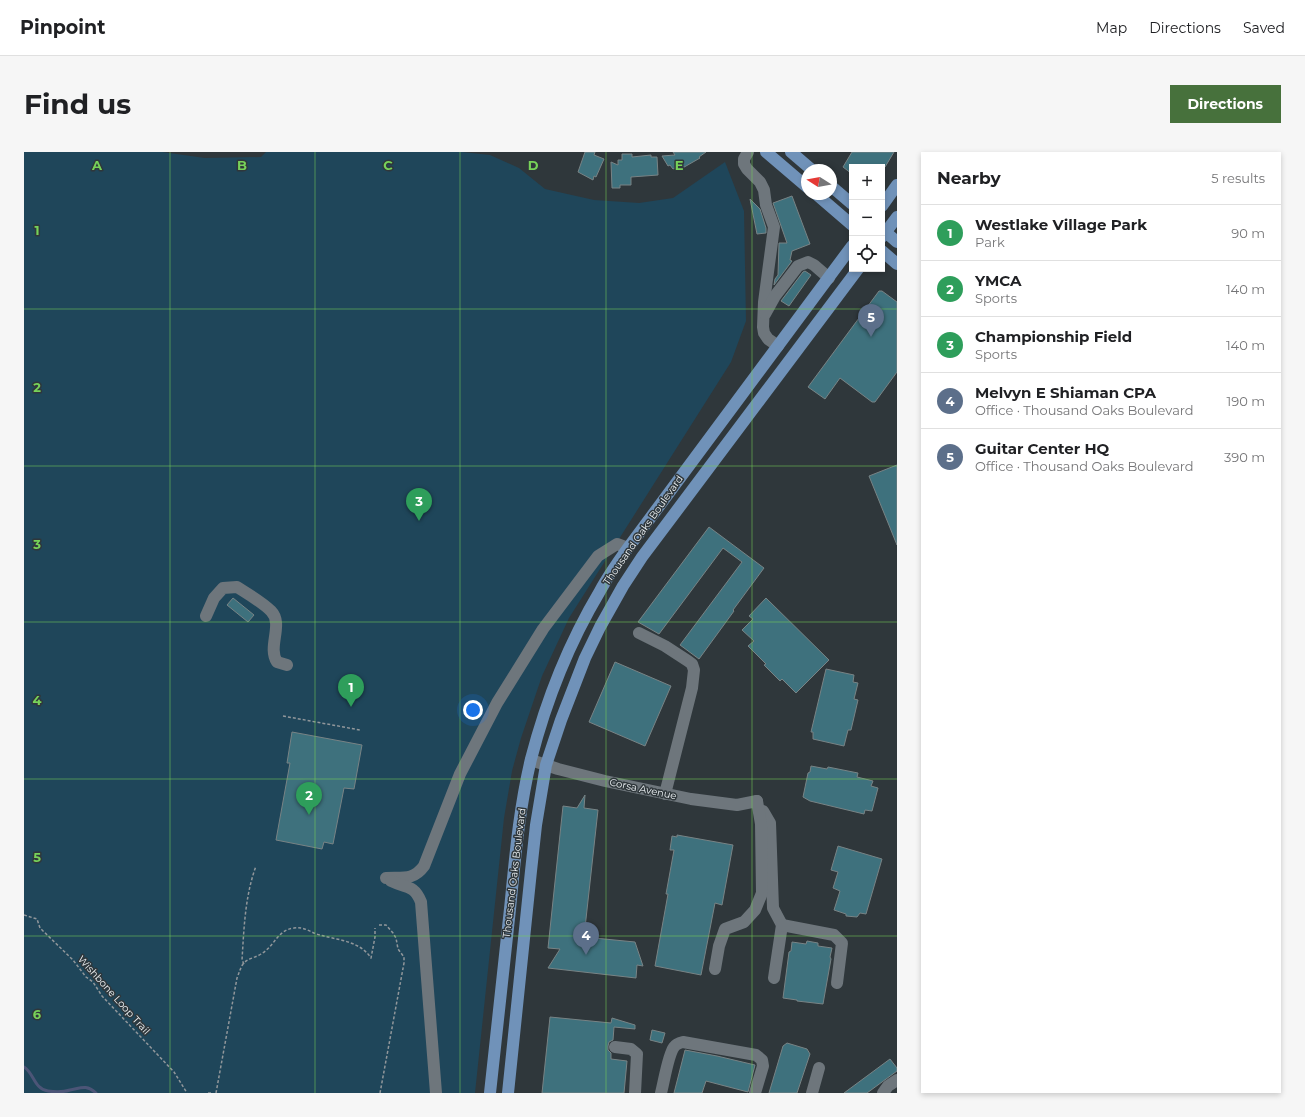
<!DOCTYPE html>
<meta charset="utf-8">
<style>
:root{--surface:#fff;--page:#f6f6f6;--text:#202124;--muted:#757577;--line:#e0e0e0;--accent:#47713c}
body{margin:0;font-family:Montserrat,sans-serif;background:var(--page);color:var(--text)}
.controls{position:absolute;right:12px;top:12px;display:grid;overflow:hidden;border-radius:0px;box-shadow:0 2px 6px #0003}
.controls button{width:36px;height:36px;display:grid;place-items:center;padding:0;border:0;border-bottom:1px solid var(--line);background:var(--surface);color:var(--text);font:20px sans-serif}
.compass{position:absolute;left:777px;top:12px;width:36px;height:36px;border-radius:50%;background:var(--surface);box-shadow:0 2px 6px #0003;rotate:281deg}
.you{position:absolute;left:449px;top:558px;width:14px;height:14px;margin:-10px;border:3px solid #fff;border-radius:50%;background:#1a73e8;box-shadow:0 0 0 6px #1a73e833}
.badge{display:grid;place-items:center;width:26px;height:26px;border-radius:50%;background:var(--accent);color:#fff;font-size:13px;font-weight:700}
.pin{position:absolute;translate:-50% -33px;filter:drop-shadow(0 1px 2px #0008)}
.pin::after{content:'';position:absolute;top:21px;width:14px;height:12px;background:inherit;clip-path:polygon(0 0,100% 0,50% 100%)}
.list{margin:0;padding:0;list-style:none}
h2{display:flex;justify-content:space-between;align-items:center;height:52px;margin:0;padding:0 16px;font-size:17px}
h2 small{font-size:13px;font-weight:400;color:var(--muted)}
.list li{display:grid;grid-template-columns:26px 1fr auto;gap:12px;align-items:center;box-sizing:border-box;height:56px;padding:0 16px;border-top:1px solid var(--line)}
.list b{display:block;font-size:15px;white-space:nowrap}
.list p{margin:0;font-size:13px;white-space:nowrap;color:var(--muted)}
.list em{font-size:13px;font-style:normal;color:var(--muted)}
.icon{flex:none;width:22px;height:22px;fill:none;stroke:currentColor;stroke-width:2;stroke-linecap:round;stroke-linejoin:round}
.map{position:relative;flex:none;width:873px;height:941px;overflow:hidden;border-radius:0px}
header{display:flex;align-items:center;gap:24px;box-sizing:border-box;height:56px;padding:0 20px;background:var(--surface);border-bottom:1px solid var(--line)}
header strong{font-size:19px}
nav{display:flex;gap:22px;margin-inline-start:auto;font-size:14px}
.intro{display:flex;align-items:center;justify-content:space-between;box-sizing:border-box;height:96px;padding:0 24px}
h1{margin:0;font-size:28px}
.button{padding:10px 18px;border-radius:0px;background:var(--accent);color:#fff;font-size:14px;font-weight:700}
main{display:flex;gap:24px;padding:0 24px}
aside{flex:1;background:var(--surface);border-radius:0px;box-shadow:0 2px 6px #0003}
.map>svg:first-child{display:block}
.green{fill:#1f465a}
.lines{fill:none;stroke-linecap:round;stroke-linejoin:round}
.stream{stroke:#4c5577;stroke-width:3}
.building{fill:#3e717d;stroke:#788385}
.path{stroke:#91979b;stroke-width:1.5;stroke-dasharray:3 2;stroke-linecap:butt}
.minor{stroke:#6e767c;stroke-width:12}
.major{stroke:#7092b9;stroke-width:12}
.grid{fill:none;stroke:#77d259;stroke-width:1;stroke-opacity:0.55}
.labels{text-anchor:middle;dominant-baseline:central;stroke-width:3;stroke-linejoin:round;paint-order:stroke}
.street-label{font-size:10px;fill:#edf2f5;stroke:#2f373b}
.grid-label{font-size:13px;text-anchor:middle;font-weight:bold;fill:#77d259;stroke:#2f373b;stroke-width:3;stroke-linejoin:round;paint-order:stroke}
</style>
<header>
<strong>Pinpoint</strong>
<nav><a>Map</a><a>Directions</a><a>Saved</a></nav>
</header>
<div class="intro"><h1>Find us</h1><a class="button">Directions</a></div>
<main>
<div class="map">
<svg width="873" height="941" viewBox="0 0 873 941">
<rect width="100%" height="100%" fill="#2f373b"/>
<path class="green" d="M0 0H138L181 6 237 5 242 0H438L466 3 495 16 521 37 570 48 615 51 649 46 701 10 720 59 722 169 707 210 545 466 518 524 497 586 488 619 480 666 451 941H0Z"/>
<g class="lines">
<path class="stream" d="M0 915C10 921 10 937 24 939 30 940 40 940 46 938 57 936 62 932 72 941"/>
</g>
<g class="building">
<path d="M561 0H571L570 3 580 7 572 25 570 24 569 28 554 20Z"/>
<path d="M649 0H682L675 5 676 6 655 18 653 15 649 17 646 13 644 14 638 4 651 3Z"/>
<path d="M828 0H870L861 15H828V22L819 15Z"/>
<path d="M598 2H608V5L627 3V5H633L634 23 607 25V33H596V36H588L587 10 594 13V8H598Z"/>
<path d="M768 44 786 92 768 99 766 108 768 109 750 133 751 127 754 123 755 91H763L749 51Z"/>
<path d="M726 47 736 57 742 76V81L733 82Z"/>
<path d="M781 119 787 123 765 154 757 149 779 120Z"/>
<path d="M855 139H858L873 150V220L851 250H848L816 226 801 247 784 235Z"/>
<path d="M873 313V393L845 324Z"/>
<path d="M685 375 740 416 709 458 710 459 675 507 656 493 718 410 699 396 635 482 614 470Z"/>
<path d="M209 446 230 463 224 470 203 453Z"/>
<path d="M742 446 805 508 772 541 758 527 756 529 740 513 742 512 724 494 730 489 718 478 729 467 725 464Z"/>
<path d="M591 510 647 534 621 594 565 570Z"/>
<path d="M802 517 830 523 829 530 834 531 830 547 834 548 827 578H824L820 594 789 587V580H787Z"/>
<path d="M268 580 338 593 330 637 320 636 309 692 300 690 298 697 252 688 266 611H263Z"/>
<path d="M787 614 803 617 804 615 834 621 833 625 849 629 847 634 854 636 848 659 841 658 840 662 786 649 779 645 784 621 786 620Z"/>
<path d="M561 643 560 656 574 658 560 785 611 790 619 814 613 813 612 826 524 816 536 797 524 796 539 654 553 656Z"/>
<path d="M653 683 709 693 698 753 691 751 677 823 631 814 644 742H642L650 698H646L648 684 653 685Z"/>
<path d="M814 694 858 707 842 762 836 761 833 765 822 764V762L810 758 816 739 809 736 814 720 807 718Z"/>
<path d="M783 789 794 791V794L808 796 806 805 807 807 799 852 773 849V848L759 846 765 800 767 799 768 790 782 792Z"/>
<path d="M526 865 587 871 588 866 611 873V877L590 875 589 888 585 890 584 894V898L587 901V907L603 909 600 941H518Z"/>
<path d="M628 878 641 881 638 891 626 888Z"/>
<path d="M763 891 783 897 786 902 773 941H745L759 894Z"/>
<path d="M661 898 693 904 731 913 724 940 682 929 678 941H650Z"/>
<path d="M866 907 873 916V919L843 941H820Z"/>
</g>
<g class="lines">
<g class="path">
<path d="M259 564 336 578"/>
<path d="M0 763 13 767 16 776 49 808 62 825 69 830 78 844 150 920 163 941"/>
<path d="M355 773H362L369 781 372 786 374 797 380 805V811L356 941"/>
<path d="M220 812 218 808C220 776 221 744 232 714"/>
<path d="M184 941H187"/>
<path d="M192 941 213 826C215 821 216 817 219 812 224 806 231 806 237 802 251 794 253 778 270 776 280 774 287 781 296 783 314 788 336 789 347 806L351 785V776"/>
</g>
<g class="minor">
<path d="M724 0 720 7V12L723 17 736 30 740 38 742 53 750 75 740 150 739 175 740 181 744 187 754 194"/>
<path d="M741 162 751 144 774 114 784 110 790 113 805 126"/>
<path d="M182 464 190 446 199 436 213 435C224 442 238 450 247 459 260 472 243 495 253 510L263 513"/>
<path d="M615 481 641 494 664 509 668 512 670 518 668 536 641 642"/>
<path d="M507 608 534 617 581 629 667 647 713 653 733 649"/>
<path d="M739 659 746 671 749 756 758 773 750 826"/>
<path d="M362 726C378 725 389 729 400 714L436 622 473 551 519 477 574 404 593 392 604 396"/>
<path d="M367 729C381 736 390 732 397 750L412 941"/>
<path d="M758 773 810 783 818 791 813 831"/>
<path d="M691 817 695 794 701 777 720 770 731 758 738 741 737 672 733 649"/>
<path d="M591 895 607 897 613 902 611 941"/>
<path d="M637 941C640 930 644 903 650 895 652 892 655 891 659 890L732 903 738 908 739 914 731 941"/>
<path d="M788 941 795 916"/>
<path d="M859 941 864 934 873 928"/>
</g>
<g class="major">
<path d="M742 0 783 35"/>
<path d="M767 0 788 18"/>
<path d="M807 34 828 52"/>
<path d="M792 42 828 73"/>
<path d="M858 54 873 33"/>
<path d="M858 77 873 90"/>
<path d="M858 85 873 65"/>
<path d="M858 99 873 112"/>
<path d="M466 941C473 880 479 818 486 757 491 707 495 657 507 607 522 549 545 491 576 439 584 424 594 410 604 396L828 94"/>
<path d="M484 941 507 719 512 673 522 613 537 568 561 506 576 475 599 434 618 405 834 117"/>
</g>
</g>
<path class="grid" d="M146 0V941M291 0V941M436 0V941M582 0V941M728 0V941M0 157H873M0 314H873M0 470H873M0 627H873M0 784H873"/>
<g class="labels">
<g class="street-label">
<text transform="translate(619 378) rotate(-55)">Thousand Oaks Boulevard</text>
<text transform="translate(619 637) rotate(12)">Corsa Avenue</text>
<text transform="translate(490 721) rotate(-83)">Thousand Oaks Boulevard</text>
<text transform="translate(90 843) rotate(48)">Wishbone Loop Trail</text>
</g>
</g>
<g class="grid-label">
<text x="73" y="18">A</text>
<text x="218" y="18">B</text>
<text x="364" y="18">C</text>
<text x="509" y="18">D</text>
<text x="655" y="18">E</text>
<text x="13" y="83">1</text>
<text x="13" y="240">2</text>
<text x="13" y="397">3</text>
<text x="13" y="553">4</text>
<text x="13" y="710">5</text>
<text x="13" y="867">6</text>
</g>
</svg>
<div class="controls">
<button>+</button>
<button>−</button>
<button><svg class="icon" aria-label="locate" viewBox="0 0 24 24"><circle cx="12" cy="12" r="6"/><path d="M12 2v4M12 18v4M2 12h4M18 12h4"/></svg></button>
</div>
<svg class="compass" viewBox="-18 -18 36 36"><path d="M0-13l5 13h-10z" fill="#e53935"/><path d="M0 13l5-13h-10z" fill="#757577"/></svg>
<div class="you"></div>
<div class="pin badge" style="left:327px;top:555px;background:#2e9e5b">1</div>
<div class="pin badge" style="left:285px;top:663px;background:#2e9e5b">2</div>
<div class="pin badge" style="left:395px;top:369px;background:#2e9e5b">3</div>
<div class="pin badge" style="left:562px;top:803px;background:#5c6f8a">4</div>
<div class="pin badge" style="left:847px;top:185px;background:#5c6f8a">5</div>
</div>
<aside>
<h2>Nearby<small>5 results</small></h2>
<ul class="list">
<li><span class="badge" style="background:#2e9e5b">1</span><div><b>Westlake Village Park</b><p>Park</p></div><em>90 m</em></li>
<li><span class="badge" style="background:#2e9e5b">2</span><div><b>YMCA</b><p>Sports</p></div><em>140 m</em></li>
<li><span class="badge" style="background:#2e9e5b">3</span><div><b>Championship Field</b><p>Sports</p></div><em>140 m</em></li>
<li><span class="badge" style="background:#5c6f8a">4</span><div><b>Melvyn E Shiaman CPA</b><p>Office · Thousand Oaks Boulevard</p></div><em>190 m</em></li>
<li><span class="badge" style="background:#5c6f8a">5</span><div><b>Guitar Center HQ</b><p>Office · Thousand Oaks Boulevard</p></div><em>390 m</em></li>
</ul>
</aside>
</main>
